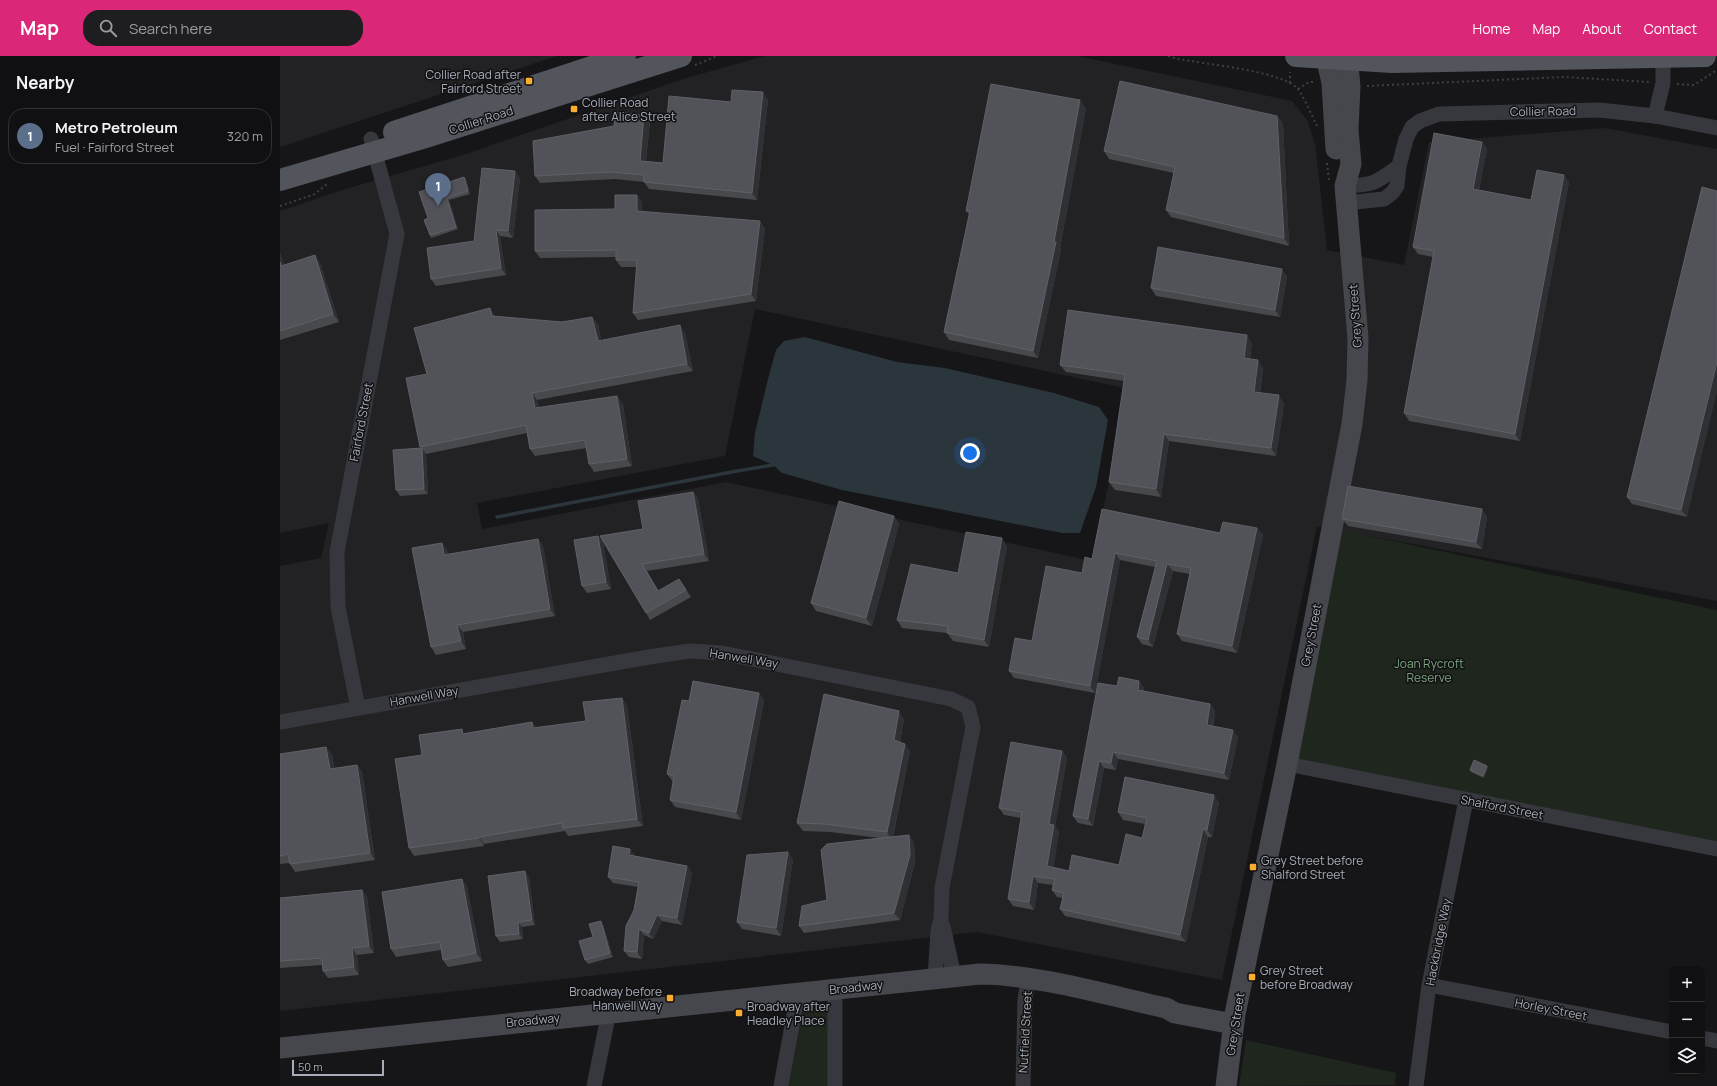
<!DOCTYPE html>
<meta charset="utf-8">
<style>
:root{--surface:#101012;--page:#1e1e20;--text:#f1f3f6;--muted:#9c9d9f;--line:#303032;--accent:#db2777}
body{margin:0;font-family:Manrope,sans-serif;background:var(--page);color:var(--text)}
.controls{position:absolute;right:12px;bottom:12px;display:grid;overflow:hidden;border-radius:8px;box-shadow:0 2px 6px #0003}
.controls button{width:36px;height:36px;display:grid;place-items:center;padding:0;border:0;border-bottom:1px solid var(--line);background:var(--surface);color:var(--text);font:20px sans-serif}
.scale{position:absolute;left:12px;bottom:10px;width:92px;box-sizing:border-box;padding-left:4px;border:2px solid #a7adb8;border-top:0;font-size:11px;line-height:14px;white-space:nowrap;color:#a7adb8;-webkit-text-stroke:3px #111113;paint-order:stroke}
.you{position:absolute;left:690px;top:397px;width:14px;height:14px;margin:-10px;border:3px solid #fff;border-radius:50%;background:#1a73e8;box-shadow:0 0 0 6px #1a73e833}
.badge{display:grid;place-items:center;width:26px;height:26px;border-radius:50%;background:var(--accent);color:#fff;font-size:13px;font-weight:700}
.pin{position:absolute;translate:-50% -33px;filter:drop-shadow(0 1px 2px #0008)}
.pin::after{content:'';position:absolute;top:21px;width:14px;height:12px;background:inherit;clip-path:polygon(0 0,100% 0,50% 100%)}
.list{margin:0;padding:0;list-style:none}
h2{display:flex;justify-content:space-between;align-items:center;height:52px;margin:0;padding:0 16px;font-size:17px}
h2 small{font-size:13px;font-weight:400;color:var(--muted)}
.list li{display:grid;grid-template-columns:26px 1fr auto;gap:12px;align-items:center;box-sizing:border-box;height:56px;margin:0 8px 8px;padding:0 8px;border:1px solid var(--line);border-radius:16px}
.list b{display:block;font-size:15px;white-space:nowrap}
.list p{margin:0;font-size:13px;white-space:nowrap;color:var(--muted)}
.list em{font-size:13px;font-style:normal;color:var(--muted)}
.icon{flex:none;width:22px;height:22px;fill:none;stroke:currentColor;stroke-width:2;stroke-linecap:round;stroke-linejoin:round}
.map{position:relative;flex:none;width:1437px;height:1030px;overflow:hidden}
header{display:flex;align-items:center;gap:24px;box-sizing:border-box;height:56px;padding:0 20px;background:var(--accent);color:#fff}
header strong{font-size:19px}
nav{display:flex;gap:22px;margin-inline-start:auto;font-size:14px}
.search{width:280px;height:36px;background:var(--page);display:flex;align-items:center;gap:10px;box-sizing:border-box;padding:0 14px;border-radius:16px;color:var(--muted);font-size:15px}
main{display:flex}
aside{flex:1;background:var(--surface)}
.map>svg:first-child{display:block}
.built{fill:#222225;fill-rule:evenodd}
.green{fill:#1e261e}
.water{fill:#2b353c}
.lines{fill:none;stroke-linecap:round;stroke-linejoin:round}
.stream{stroke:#2b353c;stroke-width:3.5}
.path{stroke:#3d3f44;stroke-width:2;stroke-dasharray:2 3;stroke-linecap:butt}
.street{stroke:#37383d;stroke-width:15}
.secondary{stroke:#45474d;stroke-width:21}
.primary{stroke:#53555c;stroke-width:22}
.wall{fill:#47494d}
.shaded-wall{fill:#2f3033}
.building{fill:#525359;stroke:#5f6168}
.poi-dot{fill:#f9ac2d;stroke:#111113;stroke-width:1.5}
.labels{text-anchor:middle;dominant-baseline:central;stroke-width:3;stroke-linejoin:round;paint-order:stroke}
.poi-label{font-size:12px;fill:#a7adb8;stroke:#111113;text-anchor:start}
.street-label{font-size:12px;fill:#a7adb8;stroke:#111113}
.park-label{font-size:12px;fill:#7ea47e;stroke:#111113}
</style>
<header>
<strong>Map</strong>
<div class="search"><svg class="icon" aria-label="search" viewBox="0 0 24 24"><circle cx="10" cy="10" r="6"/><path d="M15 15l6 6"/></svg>Search here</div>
<nav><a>Home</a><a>Map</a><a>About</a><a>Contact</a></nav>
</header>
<main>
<aside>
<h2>Nearby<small></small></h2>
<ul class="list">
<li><span class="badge" style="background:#5c6f8a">1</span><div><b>Metro Petroleum</b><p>Fuel · Fairford Street</p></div><em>320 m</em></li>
</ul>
</aside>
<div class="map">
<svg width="1437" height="1030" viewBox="0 0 1437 1030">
<rect width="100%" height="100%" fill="#161618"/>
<g class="built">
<path d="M0 0H277L0 91Z"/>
<path d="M485 0H797L1012 45 1027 64 1035 88 1047 194 1124 209 1149 86 1325 72 1437 93V545L1037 470 942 924 697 876 0 955V510L41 502 49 467 0 477V155L62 134 186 98 406 22ZM475 253 849 333 812 505 446 426 202 473 197 447 445 400Z"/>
</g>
<g class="green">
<path d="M1052 472 1437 554V793L1007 708Z"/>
<path d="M536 946C545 947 547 951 549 959V1030H509L522 956 528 948Z"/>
<path d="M966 984 1116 1017 1115 1029 959 1030Z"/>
</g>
<path class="water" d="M525 281 617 306 665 312 774 337 819 351 828 364 816 431 800 477H782L562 434 502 417 493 409 473 400 475 377 489 319 496 294 504 285Z"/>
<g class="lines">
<path class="stream" d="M217 461 457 415 493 409"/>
<g class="path">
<path d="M888 0 898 3C925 8 1000 15 1017 32 1022 37 1033 62 1037 70"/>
<path d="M415 9 437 0"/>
<path d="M1010 27V16"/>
<path d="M1397 28 1414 29 1437 14"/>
<path d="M1087 30 1284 21 1370 26"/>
<path d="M1018 33 1029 26H1035"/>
<path d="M1047 107 1049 125"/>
<path d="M0 150 35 138 47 128"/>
</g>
<g class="street">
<path d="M1375 60 1383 27V2"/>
<path d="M1065 130C1094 129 1096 127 1119 110"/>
<path d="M1066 147 1104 143 1112 137 1117 130 1119 110 1126 83 1132 71 1140 65 1159 58 1319 54 1375 60 1437 72"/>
<path d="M78 652 58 551 57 496 117 178 91 83"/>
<path d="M0 666 369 601 410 595 442 597 671 643 688 651 693 671 662 832 661 863 658 875 655 922"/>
<path d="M1007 708 1437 793"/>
<path d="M663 870 674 920"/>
<path d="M1149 929 1392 976"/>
<path d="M555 933V1030"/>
<path d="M1422 982 1437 985"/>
<path d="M314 1030 329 956"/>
<path d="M501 1030 518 937"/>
<path d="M743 1030 745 942 749 922"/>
<path d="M1136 1030 1149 929 1186 744"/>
</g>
<g class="secondary">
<path d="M1046 0 1052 27 1056 93"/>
<path d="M0 992 700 918C761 919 826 939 886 952L895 957 953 968"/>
<path d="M946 1030 955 958 1007 708 1072 368 1077 324 1078 282 1065 130 1071 108 1068 74 1070 30 1067 0"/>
</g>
<g class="primary">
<path d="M1016 0 1112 6 1425 0"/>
<path d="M114 76 345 0"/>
<path d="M0 124 146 81 401 0"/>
</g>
</g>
<g class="wall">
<path d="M488 44 477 144 369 133 364 126 335 123 260 127 255 120 334 70 364 59 370 66 366 105 383 107 451 46Z"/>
<path d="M806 52 780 192 781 194 758 302 669 284 664 276 689 158 686 155Z"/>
<path d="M997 60 1003 68 1009 190 891 161 886 154 894 117 829 103 824 95Z"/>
<path d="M1202 86 1207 93 1199 134 1251 144 1289 126 1240 385 1129 365 1124 357 1153 201 1138 198 1133 191Z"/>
<path d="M184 121 186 123 190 138 169 144 178 173 151 182 150 179 148 162Z"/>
<path d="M240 122 233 182 220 180 226 219 156 230 151 223 194 185Z"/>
<path d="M1437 135 1407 461 1352 448 1347 441Z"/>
<path d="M362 146V156L480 165 485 173 476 245 358 264 353 257 357 211H341L336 204V201L260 202 255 195 335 153Z"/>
<path d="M0 197 4 209 40 207 59 266 0 284Z"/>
<path d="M1007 220 1000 261 876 240 871 232Z"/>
<path d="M210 252 215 261 282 266 318 268 321 284 405 277 413 315 257 344 259 352 343 348 352 410 314 416 309 408 307 392 255 400 250 393 247 377 146 398 148 438 120 440 116 434 142 392 140 391 147 318Z"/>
<path d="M972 287 970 303 983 312 980 337 1004 347 996 400 889 385 881 441 835 434 829 426 844 325 786 316 780 309Z"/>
<path d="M413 436 418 443 429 505 367 515 378 535 404 530 411 541 370 564 366 557 320 480 363 473Z"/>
<path d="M822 453 940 477 977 472 983 479 957 597 902 585 897 578 910 518 893 515 873 591 862 588 857 581 875 511 840 504 815 637 734 622 729 615 802 517 812 503Z"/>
<path d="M1202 453 1207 461 1202 493 1068 470 1062 463Z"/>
<path d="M614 460 619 468 592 570 536 555 531 547Z"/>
<path d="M318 480 323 487 331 533 307 537 302 530Z"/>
<path d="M258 483 263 490 275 560 183 576 186 593 156 599 151 591 162 487 167 494 168 498Z"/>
<path d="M727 490 709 591 673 585 667 577 622 572 617 564Z"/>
<path d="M859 625 864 632V635L930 648 935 655 933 670 958 681 949 724 838 703 836 714 824 712 813 770 798 767 793 760 837 630Z"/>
<path d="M479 637 484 645 461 764 395 751 390 744 393 726 387 718 409 645Z"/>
<path d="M342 642 347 650 363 770 288 780 285 775 204 788V790L134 800 129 792 142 699 185 677 252 666 256 672 306 665Z"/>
<path d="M624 663 620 686 630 695 613 781 629 779 634 787 635 806 620 864 524 877 519 870 547 844 600 782 550 776 523 775 517 767Z"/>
<path d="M782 695 787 702 775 770 779 776 773 811 789 815 839 809 862 782 865 768 843 764 838 756 939 746 932 781H928L906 886 785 860 780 853 783 842 777 841 772 834 773 829 758 827 754 854 733 850 728 843 741 762 724 759 719 752Z"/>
<path d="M0 698H52L54 712 77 709 82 716 95 804 15 816 10 808 9 807 0 808Z"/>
<path d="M1207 710 1208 712 1204 722 1191 716 1190 714Z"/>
<path d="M508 796 513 804 501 880 462 873 457 866Z"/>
<path d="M355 799V800L407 810 412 817 402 869 382 865 373 883 364 879 362 903 349 901 344 895 354 854 358 831 333 827 328 821Z"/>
<path d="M249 821 255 869 242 871 243 883 220 886 216 880Z"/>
<path d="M182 823 187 831 202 905 168 911 163 904 161 894 116 901 111 893Z"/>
<path d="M82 834 87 841 94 897 77 899 79 919 48 922 43 915 42 909 0 912V842Z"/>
<path d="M323 869 333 901 308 908 305 904 313 881Z"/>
</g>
<g class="shaded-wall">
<path d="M483 36 488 44 477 144 472 137Z"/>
<path d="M800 44 806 52 780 192 781 194 758 302 753 295Z"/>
<path d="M364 59 370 66 365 112 360 105Z"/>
<path d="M997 60 1003 68 1009 190 1004 182Z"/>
<path d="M1202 86 1207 93 1198 141 1193 133Z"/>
<path d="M235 115 240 122 233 182 228 175Z"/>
<path d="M1284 119 1289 126 1240 385 1235 378Z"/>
<path d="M184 121 186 123 190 138 188 135Z"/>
<path d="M357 139 362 146V163L357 155Z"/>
<path d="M167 142 169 144 178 173 176 171Z"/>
<path d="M480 165 485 173 476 245 471 238Z"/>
<path d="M216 174 220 180 226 219 221 212Z"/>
<path d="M0 197 7 218 1 210 0 206Z"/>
<path d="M35 199 40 207 59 266 53 258Z"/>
<path d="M1002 213 1007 220 1000 261 995 254Z"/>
<path d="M210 252 215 259 217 268 212 260Z"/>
<path d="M312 261 318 268 323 292 318 285Z"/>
<path d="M400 269 405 277 413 315 407 308Z"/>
<path d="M967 279 972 287 969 310 964 302Z"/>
<path d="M978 304 983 312 979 343 974 336Z"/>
<path d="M1437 306V336L1407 461 1401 454Z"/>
<path d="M252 337 257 344 260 360 255 352Z"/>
<path d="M999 339 1004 347 996 400 991 392Z"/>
<path d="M337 340 343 348 352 410 347 403Z"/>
<path d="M884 378 889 385 881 441 876 433Z"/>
<path d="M142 392 146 398 148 438 144 433Z"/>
<path d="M413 436 418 443 429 505 424 498Z"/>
<path d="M1202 453 1207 461 1202 493 1196 486Z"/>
<path d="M614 460 619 468 592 570 586 562Z"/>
<path d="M977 472 983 479 957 597 952 590Z"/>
<path d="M318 480 323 487 331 533 326 526Z"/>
<path d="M722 482 727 490 709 591 704 584Z"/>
<path d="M258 483 263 490 275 560 270 553Z"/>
<path d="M162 487 167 494 170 507 164 499Z"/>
<path d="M835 497 840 504 815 637 810 630Z"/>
<path d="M362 508 367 515 383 542 378 535Z"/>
<path d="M887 508 893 515 873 591 868 584Z"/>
<path d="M399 523 404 530 411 541 406 534Z"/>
<path d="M177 569 183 576 186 593 181 585Z"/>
<path d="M859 625 864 632 863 641 858 634Z"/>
<path d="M479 637 484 645 461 764 456 756Z"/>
<path d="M342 642 347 650 363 770 357 763Z"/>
<path d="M930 648 935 655 931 676 927 669Z"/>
<path d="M619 655 624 663 619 692 614 684Z"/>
<path d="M252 666 258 674 253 672Z"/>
<path d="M953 674 958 681 949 724 944 717Z"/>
<path d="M625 688 630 695 612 784 607 776Z"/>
<path d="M46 691 52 698 55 720 50 713Z"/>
<path d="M782 695 787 702 775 770 779 776 773 817 767 810 769 768Z"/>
<path d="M833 696 838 703 836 714 831 707Z"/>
<path d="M819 705 824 712 813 770 808 763Z"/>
<path d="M77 709 82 716 95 804 90 797Z"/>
<path d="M1207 710 1208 712 1204 722 1203 720Z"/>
<path d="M934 739 939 746 932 781 927 774Z"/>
<path d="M923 773 928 781 906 886 900 879Z"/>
<path d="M629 779 634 787 635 806 620 864 614 857Z"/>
<path d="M199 781 204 788V790L199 782Z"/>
<path d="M350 793 355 799 354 806 349 799Z"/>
<path d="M508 796 513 804 501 880 496 872Z"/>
<path d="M407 810 412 817 402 869 397 862Z"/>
<path d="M245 815 249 821 255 869 252 864Z"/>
<path d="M753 820 758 827 754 854 749 846Z"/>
<path d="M182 823 187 831 202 905 196 897Z"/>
<path d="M82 834 87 841 94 897 89 890Z"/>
<path d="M377 859 382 865 373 883 369 877Z"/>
<path d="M321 865 323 869 333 901 330 897Z"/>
<path d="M238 866 242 871 243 883 239 878Z"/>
<path d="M359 873 364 879 362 903 357 896Z"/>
<path d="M72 892 77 899 79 919 74 911Z"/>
</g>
<g class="building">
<path d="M840 25 997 60 1004 182 886 154 895 111 824 95Z"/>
<path d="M711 28 800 44 774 186H776L753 295 664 276 690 155H686Z"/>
<path d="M452 34 483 36 472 137 364 126V119L330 116 255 120 253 85 334 70 335 56 364 59 360 105 383 107 389 40 451 46Z"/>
<path d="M1154 77 1202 86 1193 133 1251 144 1257 114 1284 119 1235 378 1124 357 1154 195 1133 191Z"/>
<path d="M202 112 235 115 228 175 216 174 221 212 151 223 147 192 194 185Z"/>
<path d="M184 121 188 135 167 142 176 171 150 179 144 164 148 162 139 136Z"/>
<path d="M1422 131 1437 135V306L1401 454 1347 441Z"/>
<path d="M335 139H357V155L480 165 471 238 353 257 357 204H336V194L255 195V154L335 153Z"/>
<path d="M878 191 1002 213 995 254 871 232Z"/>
<path d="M35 199 53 258 0 275V206L1 210Z"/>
<path d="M210 252 212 260 282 266 312 261 318 285 400 269 407 308 252 337 255 352 337 340 347 403 309 408 305 384 250 393 246 369 140 391 126 322 147 318 134 272Z"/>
<path d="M788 254 967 279 964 302 978 304 974 336 999 339 991 392 884 378 876 433 829 426 845 318 780 309Z"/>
<path d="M142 392 144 433 116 434 113 394Z"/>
<path d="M1068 430 1202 453 1196 486 1062 463Z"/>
<path d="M413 436 424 498 362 508 378 535 399 523 406 534 366 557 320 480 363 473 358 445Z"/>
<path d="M559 445 614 460 586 562 531 547Z"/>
<path d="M822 453 940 477 943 466 977 472 952 590 897 578 911 512 887 508 868 584 857 581 877 505 835 497 810 630 729 615 735 582 752 585 766 510 802 517 805 501 812 503Z"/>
<path d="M686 476 722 482 704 584 667 577 668 570 617 564 631 508 678 517Z"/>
<path d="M318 480 326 526 302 530 294 484Z"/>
<path d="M258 483 270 553 177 569 181 585 151 591 132 492 162 487 164 499Z"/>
<path d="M839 621 859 625 858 634 930 648 927 669 953 674 944 717 833 696 831 707 819 705 808 763 793 760 818 627 837 630Z"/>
<path d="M413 625 479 637 456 756 390 744 394 720 387 718 402 644 409 645Z"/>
<path d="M544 638 619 655 614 684 625 688 607 776 545 768 517 767Z"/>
<path d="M342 642 357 763 283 772 282 767 199 781V782L129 792 115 703 142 699 139 679 182 673 183 678 252 666 253 672 306 665 303 646Z"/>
<path d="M731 686 782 695 769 768 774 769 767 810 789 815 792 799 839 809 846 778 862 782 867 762 838 756 845 721 934 739 927 774 923 773 900 879 780 853 784 837 772 834 775 823 753 820 749 846 728 843 742 756 719 752Z"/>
<path d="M46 691 50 713 77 709 90 797 10 808 8 798 0 800V698Z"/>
<path d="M1194 704 1207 710 1203 720 1190 714Z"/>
<path d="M629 779 630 799 614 857 519 870 522 850 547 844 541 794 547 788Z"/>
<path d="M333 790 350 793 349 799 407 810 397 862 377 859 369 877 359 873 357 896 344 895 346 870 354 854 359 826 328 821Z"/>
<path d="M508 796 496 872 457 866 467 799Z"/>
<path d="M245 815 252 864 238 866 239 878 216 880 208 820Z"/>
<path d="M182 823 196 897 163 904 160 886 111 893 102 836Z"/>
<path d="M82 834 89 890 72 892 74 911 43 915 42 902 0 905V842Z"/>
<path d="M321 865 330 897 305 904 299 885 313 881 309 868Z"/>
</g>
<g class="poi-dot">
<rect x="245" y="21" width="8" height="8" rx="2"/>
<rect x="290" y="49" width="8" height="8" rx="2"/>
<rect x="969" y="807" width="8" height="8" rx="2"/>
<rect x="968" y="917" width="8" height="8" rx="2"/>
<rect x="386" y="938" width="8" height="8" rx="2"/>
<rect x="455" y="953" width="8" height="8" rx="2"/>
</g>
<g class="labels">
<g class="poi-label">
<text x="241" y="18" text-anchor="end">Collier Road after<tspan x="241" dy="14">Fairford Street</tspan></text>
<text x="302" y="46">Collier Road<tspan x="302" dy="14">after Alice Street</tspan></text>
<text x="981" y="804">Grey Street before<tspan x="981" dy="14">Shalford Street</tspan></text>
<text x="980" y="914">Grey Street<tspan x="980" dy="14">before Broadway</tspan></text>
<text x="382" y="935" text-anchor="end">Broadway before<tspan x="382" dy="14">Hanwell Way</tspan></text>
<text x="467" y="950">Broadway after<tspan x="467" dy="14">Headley Place</tspan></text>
</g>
<g class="street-label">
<text transform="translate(1263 55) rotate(-1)">Collier Road</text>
<text transform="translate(201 64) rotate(-18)">Collier Road</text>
<text transform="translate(1075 260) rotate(-94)">Grey Street</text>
<text transform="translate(81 366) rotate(-79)">Fairford Street</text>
<text transform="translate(1031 579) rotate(-79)">Grey Street</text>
<text transform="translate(464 602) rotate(9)">Hanwell Way</text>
<text transform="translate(144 640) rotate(-10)">Hanwell Way</text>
<text transform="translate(1222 751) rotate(11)">Shalford Street</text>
<text transform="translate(1158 886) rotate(-79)">Hackbridge Way</text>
<text transform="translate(576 931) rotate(-6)">Broadway</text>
<text transform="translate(1271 953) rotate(11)">Horley Street</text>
<text transform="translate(253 964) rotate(-6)">Broadway</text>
<text transform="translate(955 968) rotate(-81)">Grey Street</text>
<text transform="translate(745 976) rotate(-87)">Nutfield Street</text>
</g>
<g class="park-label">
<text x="1149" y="607">Joan Rycroft<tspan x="1149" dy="14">Reserve</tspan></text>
</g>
</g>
</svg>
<div class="controls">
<button>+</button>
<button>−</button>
<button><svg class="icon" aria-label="layers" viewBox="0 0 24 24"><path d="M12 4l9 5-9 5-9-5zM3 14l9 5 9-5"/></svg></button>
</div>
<div class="scale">50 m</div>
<div class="you"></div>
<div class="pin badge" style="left:158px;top:150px;background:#5c6f8a">1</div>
</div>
</main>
